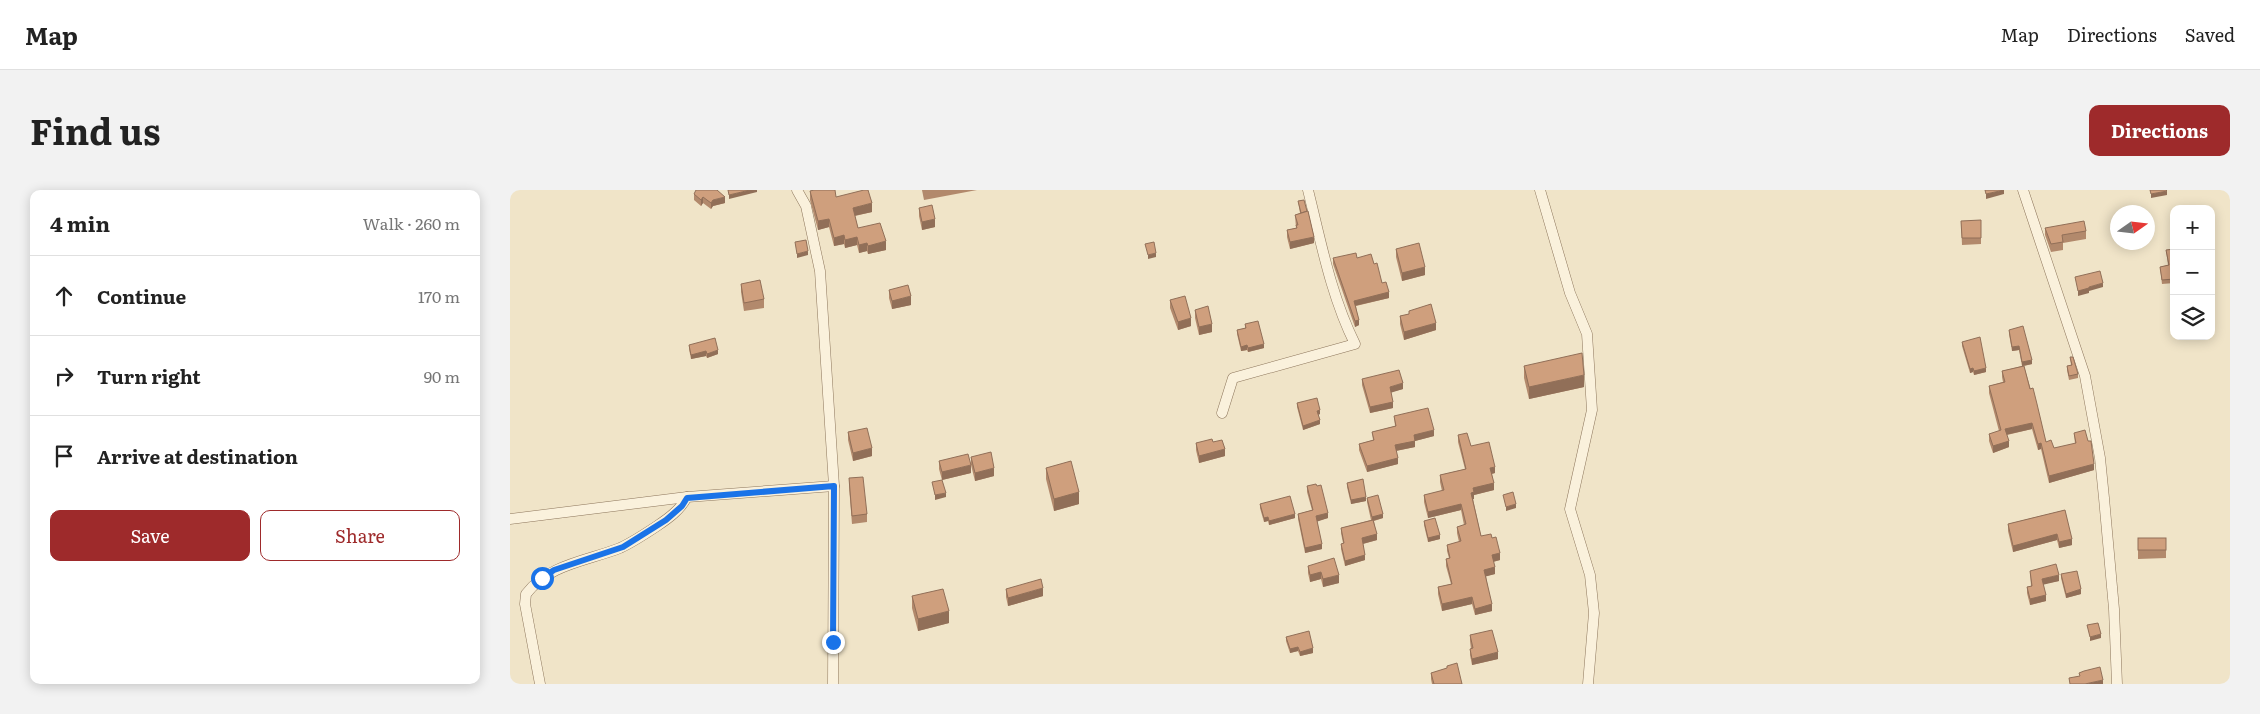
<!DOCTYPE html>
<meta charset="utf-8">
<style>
:root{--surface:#fff;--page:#f2f2f2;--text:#222;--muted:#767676;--line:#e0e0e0;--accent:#9e2a2b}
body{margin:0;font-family:Literata,serif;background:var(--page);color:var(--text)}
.controls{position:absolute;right:15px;top:15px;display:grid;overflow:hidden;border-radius:10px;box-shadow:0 2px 12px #0003}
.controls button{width:45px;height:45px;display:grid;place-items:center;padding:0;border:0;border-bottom:1px solid var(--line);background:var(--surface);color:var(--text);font:25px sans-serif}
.compass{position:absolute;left:1600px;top:15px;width:45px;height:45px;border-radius:50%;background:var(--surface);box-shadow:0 2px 12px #0003;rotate:76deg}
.stop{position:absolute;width:15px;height:15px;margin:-11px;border:4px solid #1a73e8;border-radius:50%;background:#fff}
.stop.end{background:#1a73e8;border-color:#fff;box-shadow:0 1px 5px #0008}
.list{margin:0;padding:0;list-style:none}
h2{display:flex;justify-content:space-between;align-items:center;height:65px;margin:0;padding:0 20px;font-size:21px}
h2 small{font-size:16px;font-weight:400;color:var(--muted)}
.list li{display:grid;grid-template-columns:32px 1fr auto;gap:15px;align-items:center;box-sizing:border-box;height:80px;padding:0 20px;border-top:1px solid var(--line)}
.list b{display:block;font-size:19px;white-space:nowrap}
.list em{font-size:16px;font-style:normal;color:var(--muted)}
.actions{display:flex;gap:10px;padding:15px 20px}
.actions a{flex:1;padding:11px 0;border:1px solid var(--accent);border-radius:10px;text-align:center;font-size:18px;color:var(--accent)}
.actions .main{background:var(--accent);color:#fff}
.icon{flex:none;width:28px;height:28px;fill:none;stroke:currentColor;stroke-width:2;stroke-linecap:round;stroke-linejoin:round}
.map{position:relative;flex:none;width:1720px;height:494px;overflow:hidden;border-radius:10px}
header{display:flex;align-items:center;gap:30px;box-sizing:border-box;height:70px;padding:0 25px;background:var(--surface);border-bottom:1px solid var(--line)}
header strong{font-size:24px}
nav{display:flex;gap:28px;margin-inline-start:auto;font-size:18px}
.intro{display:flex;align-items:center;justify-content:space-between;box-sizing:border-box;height:120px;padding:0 30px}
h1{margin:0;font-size:35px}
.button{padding:12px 22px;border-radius:10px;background:var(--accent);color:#fff;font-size:18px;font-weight:700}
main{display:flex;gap:30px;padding:0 30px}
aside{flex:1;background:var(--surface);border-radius:10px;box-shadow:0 2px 12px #0003}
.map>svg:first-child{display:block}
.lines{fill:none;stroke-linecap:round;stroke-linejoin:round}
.street-casing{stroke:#8d765c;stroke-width:11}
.street{stroke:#faf1dc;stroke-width:10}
.wall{fill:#b2896c}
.shaded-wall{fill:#916f58}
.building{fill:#cf9f7d;stroke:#916f58}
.route{stroke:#1a73e8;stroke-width:6}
</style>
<header>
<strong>Map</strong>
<nav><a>Map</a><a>Directions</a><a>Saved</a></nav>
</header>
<div class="intro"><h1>Find us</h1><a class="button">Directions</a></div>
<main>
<aside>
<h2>4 min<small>Walk · 260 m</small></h2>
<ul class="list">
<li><svg class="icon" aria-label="ahead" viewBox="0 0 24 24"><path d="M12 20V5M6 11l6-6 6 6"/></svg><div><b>Continue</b></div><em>170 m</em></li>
<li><svg class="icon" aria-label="right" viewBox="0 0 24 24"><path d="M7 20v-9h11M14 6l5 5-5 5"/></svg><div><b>Turn right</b></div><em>90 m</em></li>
<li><svg class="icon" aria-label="arrive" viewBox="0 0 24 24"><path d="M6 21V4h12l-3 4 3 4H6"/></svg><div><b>Arrive at destination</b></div></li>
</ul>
<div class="actions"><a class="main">Save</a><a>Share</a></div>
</aside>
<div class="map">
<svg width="1720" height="494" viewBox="0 0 1720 494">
<rect width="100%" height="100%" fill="#f0e4c8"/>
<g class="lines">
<defs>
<g id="street">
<path d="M287 0 296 16 310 81 324 296 323 494"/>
<path d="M1030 0 1060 103 1077 144 1082 220 1060 319 1080 385 1084 423 1078 494"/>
<path d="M1513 0 1575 186 1590 268 1594 308 1604 419 1607 494"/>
<path d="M712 223 723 188 845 154C821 106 811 52 798 0"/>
<path d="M0 329 177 307 324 296"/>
<path d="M30 494 15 414 16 404C39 374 77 371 110 358 123 352 135 344 147 336 159 328 170 320 177 307"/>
</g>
</defs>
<use href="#street" class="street-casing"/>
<use href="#street" class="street"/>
</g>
<g class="wall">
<path d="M412 0H467L414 10Z"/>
<path d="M300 1 326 7 362 22 345 26 348 38 376 60 358 64 357 61 349 63 347 55 335 58 334 54 324 56 319 37 308 40 300 10Z"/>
<path d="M184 4 215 13 203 16 201 19 193 13 191 16 184 10Z"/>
<path d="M788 11 804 53 780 59 777 47V40L786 38 785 25 790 23Z"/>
<path d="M409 18 425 37 412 40 409 26Z"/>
<path d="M1451 31 1471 48V54L1452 55Z"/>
<path d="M1535 38 1576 41V49L1553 53V60L1541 62 1535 45Z"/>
<path d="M886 59 915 85 892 91 886 67Z"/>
<path d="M1664 59V93L1652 94 1650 77 1658 75 1656 60Z"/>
<path d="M823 68H847L864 74 872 93 879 108 846 116 849 135 845 137 823 74Z"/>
<path d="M231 94 254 109V118L234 121 231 102Z"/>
<path d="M379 100 401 115 382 119 379 108Z"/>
<path d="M660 110 681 136 668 140 660 118Z"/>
<path d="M685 120 702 142 689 145 685 128Z"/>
<path d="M899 121 926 140 894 150 890 134V126L899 124Z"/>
<path d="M735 134 754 158 738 162 737 160 731 161 727 144V140L735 138Z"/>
<path d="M1499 140 1522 174 1514 176 1536 252 1544 258 1565 254 1564 243 1584 280 1539 293 1531 259 1528 260 1522 239 1497 245 1499 257 1483 263 1479 251V244L1489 241 1479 203V196L1493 192 1492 187V181L1512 176 1509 160 1502 161 1499 144Z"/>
<path d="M1452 152 1476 182 1464 185 1463 182 1460 183 1452 156Z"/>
<path d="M179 155 208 164 197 168 196 166 181 169 179 159Z"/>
<path d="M1560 167 1568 184V188L1559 190 1557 180V176L1561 175Z"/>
<path d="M1014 176 1074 197 1019 209 1014 188Z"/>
<path d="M852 189 893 199 881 202 883 218 860 223 852 195Z"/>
<path d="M787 213 810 224 808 225 810 234 793 240 787 217Z"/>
<path d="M884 226 924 246 905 251V257L886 261 888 274 857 282 849 260V254L863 250 862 242 885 236Z"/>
<path d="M338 242 362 266 343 271 338 250Z"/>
<path d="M948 245 961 256 985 283 982 284 984 300 964 305V309H963L971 346 982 348 990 370 983 372 985 384 976 386 982 421 965 425 962 414 932 421 928 404V397L941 394 936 376V369L939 368 937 361V355L949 352 947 343V337L954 335 951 320 918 328 914 312V305L932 301 930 292V285L955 279 948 252Z"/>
<path d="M703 252 715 266 689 273 686 260V253Z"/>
<path d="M461 267 484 286 465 291 461 275Z"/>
<path d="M429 271 461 283 432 290 429 279Z"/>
<path d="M536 278 569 314 544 321 536 289Z"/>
<path d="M339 288 357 324V332L342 334 339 296Z"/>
<path d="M837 293 856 311 841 314 837 297Z"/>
<path d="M797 296H807L818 328 807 331 812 359 795 363 788 329V324L802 320 797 302Z"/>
<path d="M857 308 873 328 864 331 867 350 853 354 855 370 835 376 831 359V354L833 353 831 343V338L861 330 857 312Z"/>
<path d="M750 314 785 328 759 335 758 331 754 332 750 318Z"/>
<path d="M1555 320 1562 355 1549 358 1547 350 1503 362 1498 341V334Z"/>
<path d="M914 331 930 349 918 352 914 335Z"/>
<path d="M1628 348H1656V368L1628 369Z"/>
<path d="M798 376 829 393 813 397 811 389 800 392 798 383Z"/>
<path d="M1520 381 1549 391 1533 394 1536 411 1520 415 1517 403V397L1521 396Z"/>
<path d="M1551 384 1571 404 1556 408 1551 388Z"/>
<path d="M496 399 533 406 498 416 496 407Z"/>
<path d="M402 406 439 433 408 441 402 418Z"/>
<path d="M960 445 988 469 962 475 960 465V459H961L960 451Z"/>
<path d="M776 447 803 463 790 466 788 461 780 463 776 451Z"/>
<path d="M937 476 952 494H922L921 489V483L937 479Z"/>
</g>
<g class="shaded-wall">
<path d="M240 0H247V2L219 9V5Z"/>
<path d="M1494 0V4L1476 9V4Z"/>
<path d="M1657 1V5L1641 8V4Z"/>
<path d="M193 7V13L191 16V10Z"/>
<path d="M215 7V13L203 16 201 19V13L203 10Z"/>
<path d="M362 13V22L343 26V18Z"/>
<path d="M319 29V37L308 40V31Z"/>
<path d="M425 29V37L412 40V32Z"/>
<path d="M334 45V54L324 56V48Z"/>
<path d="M347 47V55L335 58V50Z"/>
<path d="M804 47V53L780 59V52Z"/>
<path d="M376 51V60L358 64V56Z"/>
<path d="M357 53V61L349 63V55Z"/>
<path d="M298 61V65L287 68V64Z"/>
<path d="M646 63V67L638 69V65Z"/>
<path d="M915 77V85L892 91V83Z"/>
<path d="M1593 93V97L1579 101V103L1568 106V101L1579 97Z"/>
<path d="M879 102V108L844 116V111Z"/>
<path d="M401 106V115L382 119V111Z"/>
<path d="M681 128V136L668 140V132Z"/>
<path d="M849 130V135L845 137V131Z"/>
<path d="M926 133V140L894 150V142Z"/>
<path d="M702 134V142L689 145V137Z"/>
<path d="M754 154V158L738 162V158Z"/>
<path d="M737 155V160L731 161V157Z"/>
<path d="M1509 156V160L1502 161V157Z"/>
<path d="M208 160V164L197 168V164Z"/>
<path d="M196 161V166L181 169V165Z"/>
<path d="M1522 170V174L1512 176V172Z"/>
<path d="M1463 178V182L1460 183V179Z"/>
<path d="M1476 178V182L1464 185V181Z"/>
<path d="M1074 185V197L1019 209V197Z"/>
<path d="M893 193V199L880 203V197Z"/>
<path d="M883 212V218L860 223V217Z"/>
<path d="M810 220V224L807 225V221Z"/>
<path d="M810 230V234L793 240V236Z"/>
<path d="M1522 233V239L1495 245V239Z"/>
<path d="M924 240V246L905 251V257L885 261V255L904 245Z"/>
<path d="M1499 251V257L1483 263V256Z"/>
<path d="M1531 253V259L1528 260V254Z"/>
<path d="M362 258V266L343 271V263Z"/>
<path d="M715 259V266L689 273V266Z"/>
<path d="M888 268V274L857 282V276Z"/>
<path d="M1584 274V280L1539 293V286Z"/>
<path d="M461 275V283L432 290V282Z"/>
<path d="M985 277V283L980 284V278Z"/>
<path d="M484 278V286L465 291V283Z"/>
<path d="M984 293V300L964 305V309L961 310V303L963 298Z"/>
<path d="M569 302V314L544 321V309Z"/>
<path d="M436 303V307L425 310V305Z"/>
<path d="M856 307V311L841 314V310Z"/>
<path d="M951 314V320L918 328V322Z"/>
<path d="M1006 314V318L996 321V317Z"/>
<path d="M818 323V328L806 332V326Z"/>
<path d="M785 324V328L759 335V331Z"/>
<path d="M873 324V328L862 331V327Z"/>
<path d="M758 327V331L754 332V328Z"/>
<path d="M867 344V350L852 354V348Z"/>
<path d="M1547 344V350L1503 362V356Z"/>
<path d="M930 345V349L918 352V348Z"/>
<path d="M1562 349V355L1549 358V352Z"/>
<path d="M812 354V359L795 363V358Z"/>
<path d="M990 363V370L982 372V365Z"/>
<path d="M855 365V370L835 376V371Z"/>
<path d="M985 377V384L974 387V380Z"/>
<path d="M811 382V389L800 392V385Z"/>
<path d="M829 385V393L813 397V389Z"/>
<path d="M1549 385V391L1532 395V389Z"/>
<path d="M533 398V406L498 416V408Z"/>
<path d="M1571 399V404L1556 408V404Z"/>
<path d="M1536 405V411L1520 415V409Z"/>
<path d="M962 407V414L932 421V414Z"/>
<path d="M982 414V421L965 425V419Z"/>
<path d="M439 421V433L408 441V429Z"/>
<path d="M1591 444V448L1580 451V447Z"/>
<path d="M788 457V461L780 463V459Z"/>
<path d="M803 458V463L790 466V462Z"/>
<path d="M988 462V469L962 475V469Z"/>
<path d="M1593 490V494H1575Z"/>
</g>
<g class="building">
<path d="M186 0H207L215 7 203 10 201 13 193 7 191 10 184 4Z"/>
<path d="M218 0H240L219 5Z"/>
<path d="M304 0H325L326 7 354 0H358L362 13 343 18 348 38 370 33 376 51 358 56 357 53 349 55 347 47 335 50 334 45 324 48 319 29 308 31 300 1Z"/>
<path d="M1475 0H1494L1476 4Z"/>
<path d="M1640 0H1656L1657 1 1641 4Z"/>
<path d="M794 10 797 21 791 23 788 11Z"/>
<path d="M422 15 425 29 412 32 409 18Z"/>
<path d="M798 21 804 47 780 52 777 40 787 38 786 35H788L785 25Z"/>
<path d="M1471 30V48H1452L1451 31Z"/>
<path d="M1574 31 1576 41 1552 45 1553 52 1541 54 1535 38Z"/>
<path d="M296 50 298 61 287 64 285 52Z"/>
<path d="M644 52 646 63 638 65 635 54Z"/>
<path d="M909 53 915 77 892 83 886 59Z"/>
<path d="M1664 59V89L1652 90 1650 77 1659 75 1656 60Z"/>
<path d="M846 63 847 68 861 64 864 74 867 73 872 93 876 92 879 102 844 111 849 130 845 131 823 68Z"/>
<path d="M1590 81 1593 93 1579 97V98L1568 101 1565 87Z"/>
<path d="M250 90 254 109 234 113 231 94Z"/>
<path d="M398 95 401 106 382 111 379 100Z"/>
<path d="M675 106 681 128 668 132 660 110Z"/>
<path d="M921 114 926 133 894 142 890 126 899 124V121Z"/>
<path d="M698 116 702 134 689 137 685 120Z"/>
<path d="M748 131 754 154 738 158 737 155 731 157 727 140 736 138 735 134Z"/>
<path d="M1513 136 1522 170 1512 172 1509 156 1502 157 1499 140Z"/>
<path d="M1470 147 1476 178 1464 181 1463 178 1460 179 1452 152Z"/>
<path d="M205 148 208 160 197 164 196 161 181 165 179 155Z"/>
<path d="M1072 163 1074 185 1019 197 1014 176Z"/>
<path d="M1560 167H1563L1568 184 1559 186 1557 176 1562 175Z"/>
<path d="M1514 176 1520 199 1523 198 1527 214 1536 252 1541 250 1544 258 1566 253 1564 243 1575 240 1578 251H1581L1584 274 1539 286 1531 253 1528 254 1522 233 1495 239 1499 251 1483 256 1479 244 1491 240 1479 196 1495 192 1492 181Z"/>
<path d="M889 180 893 193 880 197 883 212 860 217 852 189Z"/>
<path d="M807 208 810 220 807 221 810 230 793 236 787 213Z"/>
<path d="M918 218 924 240 904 245 905 251 885 255 888 268 857 276 849 254 864 250 862 242 886 236 884 226Z"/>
<path d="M357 238 362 258 343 263 338 242Z"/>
<path d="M957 243 961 256 979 252 985 277 980 278 984 293 963 298 964 302 961 303 971 346 981 344 982 348 986 347 990 363 982 365 985 377 974 380 982 414 965 419 962 407 932 414 928 397 942 394 936 369 940 368 937 355 951 351 947 337 956 334 951 314 918 322 914 305 934 300 930 285 956 279 948 245Z"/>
<path d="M702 249 703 252 712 250 715 259 689 266 686 253Z"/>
<path d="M481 262 484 278 465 283 461 267Z"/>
<path d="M458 264 461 275 432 282 429 271Z"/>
<path d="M561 271 569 302 544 309 536 278Z"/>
<path d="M353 287 357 324 342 326 339 288Z"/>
<path d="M853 289 856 307 841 310 837 293Z"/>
<path d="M432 290 436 303 425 305 422 292Z"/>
<path d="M806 294 807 296 811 295 818 323 806 326 812 354 795 358 788 324 803 320 797 296Z"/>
<path d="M1003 302 1006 314 996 317 993 305Z"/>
<path d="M868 305 873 324 862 327 857 308Z"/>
<path d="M780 306 785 324 759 331 758 327 754 328 750 314Z"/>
<path d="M1555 320 1562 349 1549 352 1547 344 1503 356 1498 334Z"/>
<path d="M925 328 930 345 918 348 914 331Z"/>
<path d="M863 330 867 344 852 348 855 365 835 371 831 354 834 353 831 338Z"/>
<rect x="1628" y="348" width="28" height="12"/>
<path d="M824 368 829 385 813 389 811 382 800 385 798 376Z"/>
<path d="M1546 374 1549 385 1532 389 1536 405 1520 409 1517 397 1522 396 1520 381Z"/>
<path d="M1567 381 1571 399 1556 404 1551 384Z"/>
<path d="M531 389 533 398 498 408 496 399Z"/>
<path d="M433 399 439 421 408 429 402 406Z"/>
<path d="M1588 433 1591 444 1580 447 1577 435Z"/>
<path d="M982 440 988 462 962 469 960 459 963 458 960 445Z"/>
<path d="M799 441 803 458 790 462 788 457 780 459 776 447Z"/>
<path d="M947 473 952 494H924L921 483 937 478V476Z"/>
<path d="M1590 477 1593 490 1575 494H1560L1559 488 1570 486 1569 483 1574 481Z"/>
</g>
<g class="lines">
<path class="route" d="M32 388 44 380 113 357 156 330 172 316 177 308 324 296 323 452"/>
</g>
</svg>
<div class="controls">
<button>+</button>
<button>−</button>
<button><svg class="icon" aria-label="layers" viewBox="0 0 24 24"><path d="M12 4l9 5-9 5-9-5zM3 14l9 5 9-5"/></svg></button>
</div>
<svg class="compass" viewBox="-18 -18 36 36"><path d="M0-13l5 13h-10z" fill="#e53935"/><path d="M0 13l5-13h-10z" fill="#767676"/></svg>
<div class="stop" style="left:32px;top:388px"></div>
<div class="stop end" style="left:323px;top:452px"></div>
</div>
</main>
